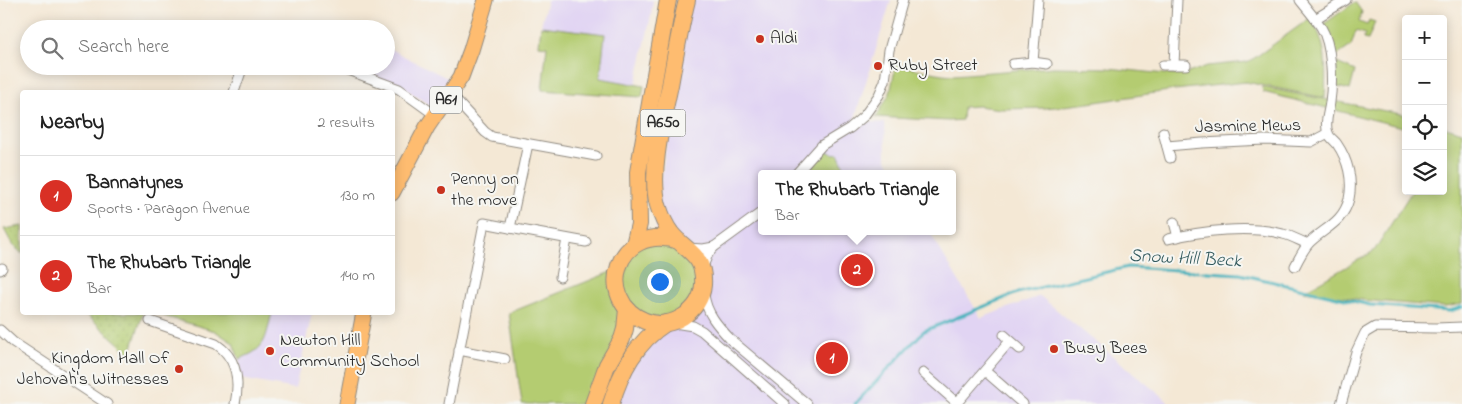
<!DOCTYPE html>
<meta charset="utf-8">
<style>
:root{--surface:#fff;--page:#f2f2f2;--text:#222;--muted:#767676;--line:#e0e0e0;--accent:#d93025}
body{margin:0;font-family:"Indie Flower",sans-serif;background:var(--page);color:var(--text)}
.controls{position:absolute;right:15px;top:15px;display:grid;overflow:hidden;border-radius:5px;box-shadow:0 2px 12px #0003}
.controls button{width:45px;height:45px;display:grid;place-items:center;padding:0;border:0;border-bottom:1px solid var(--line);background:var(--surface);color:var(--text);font:25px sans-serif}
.you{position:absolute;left:659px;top:281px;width:18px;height:18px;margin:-12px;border:4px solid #fff;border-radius:50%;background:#1a73e8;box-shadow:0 0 0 8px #1a73e833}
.badge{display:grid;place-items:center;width:32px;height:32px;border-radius:50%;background:var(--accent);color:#fff;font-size:16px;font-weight:700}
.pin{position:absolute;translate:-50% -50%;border:2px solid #fff;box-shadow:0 1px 5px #0006}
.popup{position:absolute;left:758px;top:170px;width:198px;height:65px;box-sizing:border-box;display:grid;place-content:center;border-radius:5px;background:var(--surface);filter:drop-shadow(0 1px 4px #0005);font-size:16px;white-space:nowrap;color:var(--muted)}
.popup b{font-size:19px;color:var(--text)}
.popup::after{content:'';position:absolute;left:50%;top:100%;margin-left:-10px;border:10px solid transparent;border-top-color:var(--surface)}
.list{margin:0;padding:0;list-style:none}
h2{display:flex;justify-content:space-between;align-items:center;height:65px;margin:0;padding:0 20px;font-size:21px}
h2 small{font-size:16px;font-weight:400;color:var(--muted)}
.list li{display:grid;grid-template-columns:32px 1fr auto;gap:15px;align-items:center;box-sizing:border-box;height:80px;padding:0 20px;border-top:1px solid var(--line)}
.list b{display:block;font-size:19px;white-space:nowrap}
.list p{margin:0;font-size:16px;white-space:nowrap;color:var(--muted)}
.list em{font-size:16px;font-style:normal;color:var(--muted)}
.icon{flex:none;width:28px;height:28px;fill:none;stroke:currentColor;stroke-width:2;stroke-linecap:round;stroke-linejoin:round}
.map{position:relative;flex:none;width:1462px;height:404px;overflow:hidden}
.search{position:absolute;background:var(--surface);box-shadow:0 2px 12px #0003;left:20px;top:20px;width:375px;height:55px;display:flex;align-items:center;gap:12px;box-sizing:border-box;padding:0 18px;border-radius:28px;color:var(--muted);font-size:19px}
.panel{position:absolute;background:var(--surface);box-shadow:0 2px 12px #0003;left:20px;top:90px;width:375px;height:225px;border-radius:5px}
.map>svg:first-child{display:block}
.built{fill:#e1d4f3}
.green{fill:#b4cc71;stroke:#707c4e}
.garden{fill:url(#garden-dots);stroke:#707c4e}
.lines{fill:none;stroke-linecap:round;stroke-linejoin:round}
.stream{stroke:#42b2bd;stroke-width:3}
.street-casing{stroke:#908a80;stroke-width:11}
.primary-casing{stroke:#908a80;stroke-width:17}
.highway-casing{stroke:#908a80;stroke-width:18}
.street{stroke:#fff;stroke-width:9}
.primary{stroke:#febc70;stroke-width:15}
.highway{stroke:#febc70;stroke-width:16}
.poi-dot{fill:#c8321e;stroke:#f6f6f2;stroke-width:2}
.labels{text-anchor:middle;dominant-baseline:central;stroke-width:4;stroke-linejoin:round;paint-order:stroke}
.shield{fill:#f6f6f2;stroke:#686867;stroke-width:1}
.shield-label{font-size:16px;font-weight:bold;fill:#2b2b2b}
.poi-label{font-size:18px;fill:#2b2b2b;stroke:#f6f6f2;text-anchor:start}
.street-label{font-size:18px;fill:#2b2b2b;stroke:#f6f6f2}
.water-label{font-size:19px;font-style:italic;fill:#335a5e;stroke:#f6f6f2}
</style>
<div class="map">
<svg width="1462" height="404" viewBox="0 0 1462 404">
<defs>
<pattern id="garden-dots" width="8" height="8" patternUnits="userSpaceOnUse" patternTransform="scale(1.25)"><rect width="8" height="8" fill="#b4cc71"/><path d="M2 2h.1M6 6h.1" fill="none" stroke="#9baf62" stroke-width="1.8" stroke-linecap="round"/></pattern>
</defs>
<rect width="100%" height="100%" fill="#f6f6f2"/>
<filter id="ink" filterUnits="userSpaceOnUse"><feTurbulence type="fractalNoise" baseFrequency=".02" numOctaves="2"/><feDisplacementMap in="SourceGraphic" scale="10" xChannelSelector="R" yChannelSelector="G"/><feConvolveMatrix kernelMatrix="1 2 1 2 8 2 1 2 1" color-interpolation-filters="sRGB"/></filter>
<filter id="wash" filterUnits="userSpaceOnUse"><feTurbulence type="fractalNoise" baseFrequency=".0096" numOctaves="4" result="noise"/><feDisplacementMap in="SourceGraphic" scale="20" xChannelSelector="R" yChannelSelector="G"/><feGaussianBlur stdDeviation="1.12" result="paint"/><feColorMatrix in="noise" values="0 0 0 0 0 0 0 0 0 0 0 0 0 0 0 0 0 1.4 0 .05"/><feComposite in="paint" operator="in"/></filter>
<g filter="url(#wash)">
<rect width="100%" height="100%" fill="#f4e8d5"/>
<g class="built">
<path d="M547 0H653L651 16 636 84 600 79 605 34 541 26Z"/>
<path d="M687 0H891L854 121 885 123 886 158 895 174H762V231H929L981 318 1040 296 1171 404H611L646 338 658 204Z"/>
<path d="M386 47 449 79 431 106 407 90 371 77 374 66H386Z"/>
<path d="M157 312 312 313 295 389 241 379 239 359 233 343 215 331 157 314Z"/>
</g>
<g class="green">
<path d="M1355 2 1362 12 1359 22 1367 25 1369 20 1375 22 1368 40 1363 39 1365 34 1356 31 1351 46 1335 57 1324 24Z"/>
<path d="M1310 18C1328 42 1326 69 1325 98L1246 82 1175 90 1089 103 1046 108 1001 109 978 106 963 107 962 120 949 121 876 117 890 93 896 65 942 74 954 75 1054 67 1108 68 1175 75 1191 72 1207 66 1247 62 1256 57Z"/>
<path d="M541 26 605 34 600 78 644 86 642 97 542 90 547 46 539 45Z"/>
<path d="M1337 63 1355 71 1350 90 1334 86Z"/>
<path d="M1262 87 1406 115V128L1263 92Z"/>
<path d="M1443 126 1462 132V304L1445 307 1363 300 1304 291 1374 251 1412 191H1443Z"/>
<path d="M826 151 835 154 838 153 843 164 846 174H807L823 153Z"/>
<path d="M679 241 703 286 680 319 634 316 593 404H522L509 313 618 269 634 245Z"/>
<path d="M157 313 272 312V313C265 339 267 349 239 359L233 343 215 331 157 314Z"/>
</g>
<g class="garden">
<path d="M22 226V254L12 244 4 229Z"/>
<path d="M85 313H143L130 354Z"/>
</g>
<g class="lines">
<path class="stream" d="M855 404 924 331 1017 293 1128 267 1240 274 1370 305 1450 311 1462 307"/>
</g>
</g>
<g filter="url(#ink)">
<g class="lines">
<defs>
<g id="street">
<path d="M1315 19 1346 0"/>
<path d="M1033 62 1038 0"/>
<path d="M1013 64 1033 62 1047 64"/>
<path d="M1163 65H1186"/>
<path d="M1174 65 1177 0"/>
<path d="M337 66 399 89 435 115"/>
<path d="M234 92 243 66"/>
<path d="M450 94 485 132 492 137 596 156"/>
<path d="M1163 132 1170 158"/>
<path d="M1167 146 1202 143 1264 140 1311 142 1328 133"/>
<path d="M796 174 822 145 850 128 864 116 879 95 885 81 889 50 903 0"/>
<path d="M1174 222 1178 237"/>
<path d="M510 228 586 242"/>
<path d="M1168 239C1200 231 1250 225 1283 234 1292 236 1300 241 1308 244"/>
<path d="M688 248 703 249 714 247"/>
<path d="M1295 266C1299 258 1303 250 1309 243 1324 228 1343 223 1349 199 1353 180 1348 160 1337 144 1335 141 1329 137 1328 133 1324 123 1329 112 1330 102 1333 82 1332 45 1321 27 1315 18 1307 9 1300 0"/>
<path d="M702 269 708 254 714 247 762 212"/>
<path d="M0 270 2 268"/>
<path d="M560 277 567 239"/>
<path d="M704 294C706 313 718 326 731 340L807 404"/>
<path d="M150 321 216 344C237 358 240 380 235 404"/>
<path d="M674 323 693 326 702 331 785 404"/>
<path d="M0 330 13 342 107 404"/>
<path d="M1004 335 1020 349"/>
<path d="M459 350 505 359"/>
<path d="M985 371 1023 404"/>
<path d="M923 373 957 403"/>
<path d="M449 404 484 223 510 228 528 144"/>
<path d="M956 404 1010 341"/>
<path d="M1341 404 1356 352 1365 333 1375 327 1436 328 1462 327"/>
</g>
<g id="primary">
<path d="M392 193 427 127 461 77 471 50 486 0"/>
<path d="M347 404 364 312"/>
</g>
<g id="highway">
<path d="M679 241C615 221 594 301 645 321 670 331 701 312 703 285 705 254 686 252 671 233 665 225 661 215 658 205 649 172 663 119 670 85 675 57 680 28 687 0"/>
<path d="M634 245 639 224 638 172 668 0"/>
<path d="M593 404 607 365 622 339 625 329 627 309"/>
<path d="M611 404C621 371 636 342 666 323"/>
</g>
</defs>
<use href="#street" class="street-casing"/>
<use href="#primary" class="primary-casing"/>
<use href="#highway" class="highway-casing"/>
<use href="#street" class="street"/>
<use href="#primary" class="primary"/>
<use href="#highway" class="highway"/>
</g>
</g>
<g class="poi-dot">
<circle cx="760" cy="39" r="5"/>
<circle cx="878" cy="66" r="5"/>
<circle cx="441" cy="190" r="5"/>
<circle cx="1054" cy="349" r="5"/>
<circle cx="270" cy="351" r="5"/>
<circle cx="179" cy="369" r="5"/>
</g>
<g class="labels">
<g class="shield">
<rect x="430" y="86.5" width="32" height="27" rx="4"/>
<rect x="640.5" y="109.5" width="45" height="27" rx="4"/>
</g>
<g class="shield-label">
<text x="446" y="100">A61</text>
<text x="663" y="123">A650</text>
</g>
<g class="poi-label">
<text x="770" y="39">Aldi</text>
<text x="888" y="66">Ruby Street</text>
<text x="451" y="180">Penny on<tspan x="451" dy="21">the move</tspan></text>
<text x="280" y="341">Newton Hill<tspan x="280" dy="21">Community School</tspan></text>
<text x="1064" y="349">Busy Bees</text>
<text x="169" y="359" text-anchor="end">Kingdom Hall Of<tspan x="169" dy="21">Jehovah's Witnesses</tspan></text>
</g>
<g class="street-label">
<text transform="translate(1248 127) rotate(-1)">Jasmine Mews</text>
</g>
<g class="water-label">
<text transform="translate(1185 259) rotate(3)">Snow Hill Beck</text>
</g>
</g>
</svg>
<div class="controls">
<button>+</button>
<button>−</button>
<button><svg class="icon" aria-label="locate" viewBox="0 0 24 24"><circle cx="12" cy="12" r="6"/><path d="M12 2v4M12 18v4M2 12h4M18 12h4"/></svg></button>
<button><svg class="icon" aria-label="layers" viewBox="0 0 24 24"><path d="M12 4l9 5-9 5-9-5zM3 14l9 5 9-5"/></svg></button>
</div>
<div class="you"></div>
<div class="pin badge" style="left:832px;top:358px">1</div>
<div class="pin badge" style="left:857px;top:270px">2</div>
<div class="popup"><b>The Rhubarb Triangle</b>Bar</div>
<div class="search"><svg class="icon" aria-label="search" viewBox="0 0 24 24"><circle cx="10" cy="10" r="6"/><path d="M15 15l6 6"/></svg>Search here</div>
<section class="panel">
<h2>Nearby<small>2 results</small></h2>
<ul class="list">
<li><span class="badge">1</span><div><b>Bannatynes</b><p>Sports · Paragon Avenue</p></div><em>130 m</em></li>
<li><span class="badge">2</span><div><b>The Rhubarb Triangle</b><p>Bar</p></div><em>140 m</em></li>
</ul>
</section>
</div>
